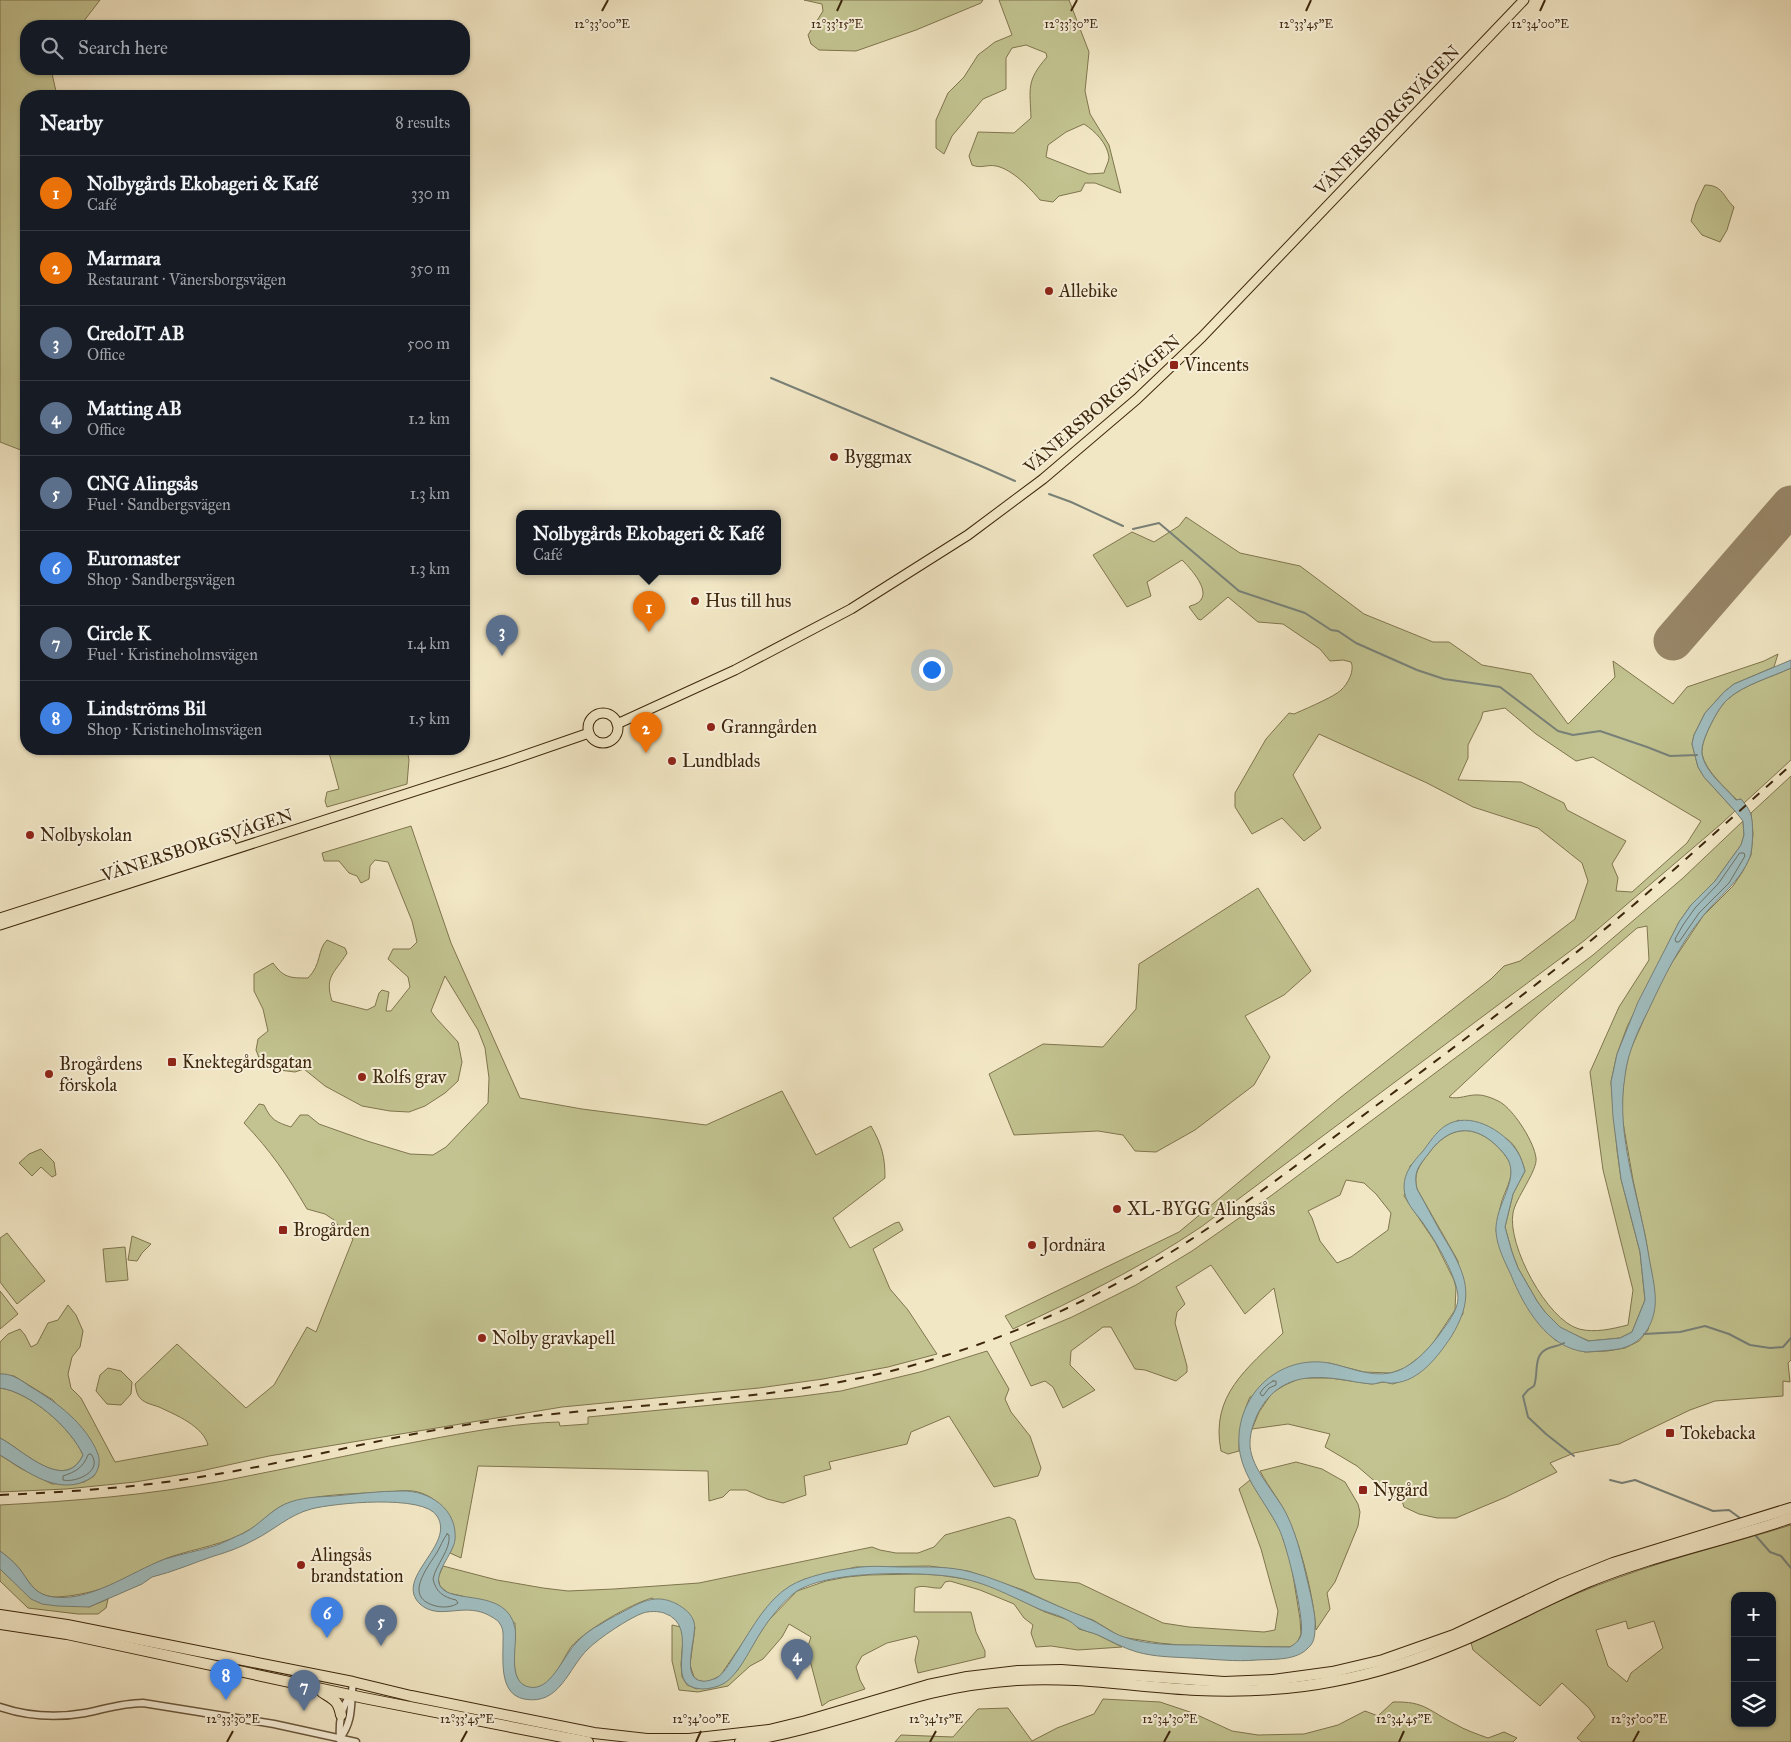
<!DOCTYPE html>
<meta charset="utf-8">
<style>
:root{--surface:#171b24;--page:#20242c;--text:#f1f3f6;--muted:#9ea1a6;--line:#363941;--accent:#0b8043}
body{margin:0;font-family:"IM FELL Great Primer",serif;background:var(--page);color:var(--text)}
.controls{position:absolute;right:15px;bottom:15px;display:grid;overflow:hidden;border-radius:10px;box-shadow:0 1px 4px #0004}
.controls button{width:45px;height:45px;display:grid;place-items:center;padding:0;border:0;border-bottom:1px solid var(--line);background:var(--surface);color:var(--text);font:25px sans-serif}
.you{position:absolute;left:931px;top:669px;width:18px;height:18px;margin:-12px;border:4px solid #fff;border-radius:50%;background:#1a73e8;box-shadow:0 0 0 8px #1a73e833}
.badge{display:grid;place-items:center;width:32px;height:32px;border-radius:50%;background:var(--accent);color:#fff;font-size:16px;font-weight:700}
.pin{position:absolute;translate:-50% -41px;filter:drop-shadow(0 1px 2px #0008)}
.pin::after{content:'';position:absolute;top:26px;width:18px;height:15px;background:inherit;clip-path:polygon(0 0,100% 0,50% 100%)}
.popup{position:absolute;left:516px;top:510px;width:265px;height:65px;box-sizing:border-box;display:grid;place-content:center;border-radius:10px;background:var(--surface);filter:drop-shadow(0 1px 4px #0005);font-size:16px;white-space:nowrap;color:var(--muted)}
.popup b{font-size:19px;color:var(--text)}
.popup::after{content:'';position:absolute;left:50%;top:100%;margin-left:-10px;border:10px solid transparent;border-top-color:var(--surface)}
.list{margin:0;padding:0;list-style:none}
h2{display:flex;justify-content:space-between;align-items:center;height:65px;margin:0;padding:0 20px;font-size:21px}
h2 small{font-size:16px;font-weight:400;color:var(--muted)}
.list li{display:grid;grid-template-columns:32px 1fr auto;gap:15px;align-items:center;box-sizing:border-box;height:75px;padding:0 20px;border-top:1px solid var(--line)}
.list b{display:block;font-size:19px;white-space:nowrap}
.list p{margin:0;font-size:16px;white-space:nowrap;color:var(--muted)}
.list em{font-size:16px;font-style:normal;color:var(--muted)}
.icon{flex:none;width:28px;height:28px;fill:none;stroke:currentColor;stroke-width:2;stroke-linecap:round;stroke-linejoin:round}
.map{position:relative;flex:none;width:1791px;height:1742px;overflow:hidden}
.search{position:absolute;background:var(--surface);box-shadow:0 1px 4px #0004;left:20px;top:20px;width:450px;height:55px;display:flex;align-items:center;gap:12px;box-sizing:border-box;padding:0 18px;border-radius:20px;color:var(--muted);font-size:19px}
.panel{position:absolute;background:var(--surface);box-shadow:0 1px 4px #0004;left:20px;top:90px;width:450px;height:665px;border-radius:20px}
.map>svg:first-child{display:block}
.green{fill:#c2c390;stroke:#80754e;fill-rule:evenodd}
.water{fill:#a0bdbf;stroke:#788178}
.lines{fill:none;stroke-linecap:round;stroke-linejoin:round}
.shore{stroke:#6e7266;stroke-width:1}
.stream{stroke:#788178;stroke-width:2}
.runway{stroke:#988769;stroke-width:39}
.minor-casing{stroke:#6a573b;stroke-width:9}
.major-casing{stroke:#3d270d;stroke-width:11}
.highway-casing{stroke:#3d270d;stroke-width:12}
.minor{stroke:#f7efd9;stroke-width:6}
.major{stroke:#f2e7c5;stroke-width:9}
.highway{stroke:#f2e7c5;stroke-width:10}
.rail{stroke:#3d270d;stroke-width:2;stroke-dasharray:9 9;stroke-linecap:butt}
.ticks{fill:none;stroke:#3d270d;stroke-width:2}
.poi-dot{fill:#8f2418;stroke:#f7efd9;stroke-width:2}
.labels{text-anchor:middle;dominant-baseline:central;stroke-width:4;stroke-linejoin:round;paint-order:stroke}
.street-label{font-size:18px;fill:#3d270d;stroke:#f7efd9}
.poi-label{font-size:18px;fill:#3d270d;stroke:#f7efd9;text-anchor:start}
.ticks-label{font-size:12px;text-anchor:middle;fill:#3d270d;stroke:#f7efd9;stroke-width:4;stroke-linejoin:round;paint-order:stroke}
</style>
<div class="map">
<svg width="1791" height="1742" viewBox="0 0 1791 1742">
<rect width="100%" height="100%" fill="#f2e7c5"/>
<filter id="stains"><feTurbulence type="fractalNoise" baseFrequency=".004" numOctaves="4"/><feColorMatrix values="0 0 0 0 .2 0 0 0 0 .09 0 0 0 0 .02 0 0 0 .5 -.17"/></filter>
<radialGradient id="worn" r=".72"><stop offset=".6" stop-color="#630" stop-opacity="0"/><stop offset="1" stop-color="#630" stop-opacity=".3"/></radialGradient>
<g class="green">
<path d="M0 0H100L80 26H26V69H51L57 96H26V452L0 442Z"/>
<path d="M804 0H983L981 3 916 30 856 51 819 50 811 44 808 35 823 11 822 4Z"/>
<path d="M999 0H1069L1089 52 1085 91 1090 114 1109 145 1121 193 1095 183H1085L1081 191 1059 196 1053 202 1040 200C1030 188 1012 169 996 166 987 164 982 169 972 165L969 156 978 132 1014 133 1031 118C1030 88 1026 81 1047 57L1046 53 1026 45 1012 48 1006 58V89L983 99 952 136 944 154 936 148V120L948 93 964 77 978 55 995 42 1012 35ZM1084 124C1095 131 1107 143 1109 157 1109 162 1105 168 1104 173L1089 174 1046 157 1048 145 1066 132Z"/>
<path d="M1705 185C1723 185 1723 197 1734 207L1727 230 1720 242 1702 235 1691 221 1696 204Z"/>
<path d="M1186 517 1240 553 1300 566 1364 614 1433 642H1449L1482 665 1531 674 1568 724 1615 677 1613 661 1673 704 1687 687 1764 661 1778 654 1774 667 1734 684 1724 692 1705 713 1694 735 1692 744 1698 767 1704 777 1735 811 1721 824 1585 940 1201 1227C1140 1268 1079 1298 1013 1329L1005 1316 1179 1232 1341 1097 1491 979 1504 966 1520 961 1575 919 1588 881 1582 863 1538 828 1473 807 1427 783 1319 734 1293 775 1321 828 1304 841 1282 818 1252 834 1235 807V793L1266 739 1289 713 1294 714C1305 709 1334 697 1341 690 1348 684 1355 670 1351 662L1343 660 1330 661 1320 649 1283 624 1258 622 1228 597 1201 620 1198 619 1189 607 1190 606C1219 599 1192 570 1182 560L1147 582 1151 596 1127 607 1093 555 1132 532 1154 542 1179 526ZM1505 708 1536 734 1576 761 1593 757 1701 821 1687 843 1632 892 1616 891 1618 878 1612 864 1626 841 1567 810 1564 803 1521 782 1458 780 1468 758V745L1481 719 1483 712Z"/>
<path d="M1791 668V760L1744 803 1741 799 1737 800C1725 787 1706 772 1702 754 1701 745 1706 735 1709 728 1714 718 1720 706 1728 699 1743 685 1772 677 1791 668Z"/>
<path d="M328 749H407L409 760 407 784 327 807 325 801 327 792 339 789Z"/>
<path d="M1791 776V1360L1788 1363 1790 1382 1783 1381V1396L1715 1401 1690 1410 1619 1444 1574 1453 1550 1463 1557 1472 1506 1497 1456 1518H1437L1419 1514 1404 1507 1402 1501 1386 1491 1357 1466 1325 1447 1330 1434 1288 1424 1252 1429 1259 1412 1272 1393 1285 1385 1301 1378H1330L1371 1384 1384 1382 1393 1384 1404 1380 1463 1314 1458 1261 1417 1189C1413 1174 1419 1166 1428 1154 1449 1126 1473 1122 1499 1148 1503 1153 1510 1160 1511 1167 1513 1179 1504 1192 1501 1204 1499 1213 1497 1222 1496 1231L1555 1340 1585 1352 1607 1351 1625 1348 1639 1341 1648 1330 1654 1293 1646 1240 1633 1180 1621 1111 1624 1078 1629 1053 1660 983 1671 964 1703 916 1733 886 1743 871 1751 855 1753 834 1751 813Z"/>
<path d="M1743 821 1744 835 1741 845 1715 881 1691 905 1679 922 1627 1027 1617 1054 1611 1082 1617 1150 1621 1179 1640 1252 1645 1300 1632 1332 1620 1338 1589 1341 1560 1328 1545 1312 1537 1301 1518 1268 1512 1252 1505 1227 1513 1194 1525 1171C1522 1160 1517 1146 1507 1139 1498 1133 1470 1125 1458 1120L1410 1166 1404 1196 1435 1242 1454 1280 1456 1288 1455 1310 1433 1343 1422 1355 1405 1368 1391 1373 1364 1372 1329 1363 1250 1397C1242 1415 1239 1431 1239 1451L1228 1454 1221 1451C1210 1395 1247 1369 1283 1333L1274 1288 1245 1314 1211 1265 1176 1287 1185 1304 1177 1312 1175 1323 1187 1366V1372L1176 1381 1145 1370 1135 1369 1111 1327H1103L1071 1351 1070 1365 1095 1390 1063 1408 1053 1387 1045 1381 1031 1386 1010 1343 1072 1317 1136 1285 1192 1251 1272 1195 1593 955 1683 878ZM1647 926 1649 960 1619 1007 1590 1072 1603 1170 1633 1290 1628 1325C1611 1329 1596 1333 1579 1329 1547 1320 1507 1245 1513 1213 1515 1199 1538 1170 1536 1158 1534 1142 1516 1114 1503 1104 1498 1100 1485 1095 1479 1095 1468 1094 1459 1100 1449 1097L1539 1013 1637 928ZM1346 1180 1364 1183 1376 1194 1391 1213 1388 1230 1351 1257 1337 1263 1320 1241 1312 1218 1308 1211 1340 1195Z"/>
<path d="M411 826 451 943 520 1098 582 1109 706 1125 782 1091 816 1155 871 1126C882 1145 885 1157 885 1178L833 1218 850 1248 895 1223 899 1222 903 1230 873 1249 890 1289 908 1310 937 1354 888 1367 823 1379 759 1388 562 1407 269 1456 196 1472 135 1482 66 1489 0 1492V1455L20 1468 52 1484 84 1482 94 1476 99 1465 53 1400 14 1376 0 1374V1342L8 1334 20 1329 25 1335 31 1347 37 1344 48 1323 58 1320 68 1305 76 1315 83 1331 80 1347 72 1357 68 1374 71 1388 81 1398 115 1462 208 1445C203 1426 176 1415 159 1407 151 1404 142 1403 138 1395 136 1392 136 1387 135 1384L177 1344 246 1408 274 1385 307 1327 316 1332 353 1239 342 1230 334 1220 325 1214 307 1209C287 1175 271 1151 244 1123L259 1104 264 1105C271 1120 276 1122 291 1127L300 1115H308L319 1124 367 1141 410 1154 433 1155 446 1147 488 1103 489 1078 485 1048 478 1030 445 976 431 1011 436 1018 458 1042 462 1062 458 1081 445 1093 425 1106 409 1112 390 1111 362 1106 325 1086 304 1069 295 1072 263 1068 256 1050 258 1039 268 1031 263 1009 254 991V974L273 963C284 978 290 978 308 978 322 964 317 950 327 940L345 948 347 953C335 973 324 976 332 1001L367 1010 375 1006 379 993 382 990 389 992 386 1011H391L410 987 408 977 388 959 393 949H410L417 942 412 921 388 862 375 860 370 866 369 879 361 883 357 876 349 873 339 861H324L322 853Z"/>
<path d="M1258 888 1311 971 1284 995 1245 1016 1270 1057 1254 1085 1195 1130 1156 1152 1135 1151 1123 1135 1098 1131 1014 1135 989 1074 1043 1044 1103 1047 1136 1009 1139 964Z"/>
<path d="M41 1149 54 1162 56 1175 52 1177 41 1167 32 1176 19 1163 29 1154Z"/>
<path d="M7 1233 45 1281 17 1304 0 1282V1238Z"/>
<path d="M132 1236 151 1244 142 1253 137 1261 128 1260Z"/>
<path d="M125 1247 128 1280 106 1282 103 1249Z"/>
<path d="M0 1291 18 1314 0 1329Z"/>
<path d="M987 1351 1009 1389 1005 1399 1011 1412 1030 1436 1041 1468 1038 1476 994 1487 949 1416 911 1432 907 1444 829 1462 831 1469 804 1476 806 1495 783 1503 767 1499 746 1490H730L723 1497 709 1501 708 1471 478 1466 461 1558 450 1553C458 1537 455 1521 443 1508 435 1500 429 1495 418 1492 407 1489 395 1492 384 1492 352 1494 317 1494 286 1504 272 1509 262 1523 249 1530 224 1545 197 1548 170 1557 151 1564 134 1575 116 1584 97 1591 77 1596 57 1597 33 1597 30 1581 17 1566 12 1560 6 1556 0 1551V1505C75 1501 149 1495 223 1481 296 1467 369 1450 442 1437 481 1430 520 1423 559 1422L560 1426 588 1424V1417L795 1397 841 1391 920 1372Z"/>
<path d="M108 1368 121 1371 132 1382 131 1394 121 1405 107 1404 96 1391 100 1375Z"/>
<path d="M0 1388C30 1392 71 1428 83 1455 64 1494 22 1449 0 1438Z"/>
<path d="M1296 1462 1322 1469 1345 1482 1358 1504 1360 1512 1358 1526 1335 1582 1327 1593 1330 1609 1316 1630C1313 1595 1303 1553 1289 1521 1282 1503 1269 1488 1260 1471Z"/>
<path d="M1250 1480 1280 1529 1291 1563 1300 1619 1301 1634 1297 1643 1290 1647 1179 1645 1159 1643 1121 1637 1093 1620 1073 1613 1023 1590 968 1571 929 1566 856 1567 805 1579 789 1587 765 1610 720 1676 707 1682 699 1681 694 1677 690 1665 695 1627 652 1598C631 1604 585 1630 571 1647 562 1660 556 1679 541 1686 533 1690 522 1688 518 1680 510 1663 516 1641 515 1623L462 1596 448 1593 440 1586 438 1578 443 1566 497 1580 543 1588 568 1591 614 1589 699 1583 872 1547 880 1550 896 1553H918L934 1547 945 1535 1009 1517 1015 1520 1032 1573 1035 1579 1079 1583 1163 1623 1189 1627 1264 1632 1275 1630 1278 1611 1261 1549 1239 1489Z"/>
<path d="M1791 1525V1742H1582L1577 1738 1595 1717 1589 1708 1562 1683 1540 1706 1473 1650 1471 1643C1518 1619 1567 1596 1617 1578 1674 1557 1733 1543 1791 1525ZM1735 1596H1772V1723H1735ZM1626 1621 1628 1629 1654 1621 1663 1648 1631 1673 1627 1682 1608 1666 1596 1630Z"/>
<path d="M0 1569 23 1590 89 1607 108 1599 106 1608 98 1614H78L28 1608 0 1581Z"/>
<path d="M917 1574 939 1575 972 1580 994 1587 1045 1612 1071 1621 1079 1629 1096 1634 1122 1647 1078 1650 1051 1646 1036 1647 1031 1633 1033 1625 1024 1618 1014 1604 980 1590 950 1581 945 1582 941 1588C932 1589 923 1584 915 1588L914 1612H971L976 1632 985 1651V1657L918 1673 915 1660 919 1641 916 1636 887 1643 862 1656 856 1667 860 1680 865 1689 829 1701 822 1706 807 1649 811 1637 789 1624 782 1637 763 1659 750 1666 728 1686 698 1692 679 1690 672 1661V1625L681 1627 683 1639 681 1664 682 1677 687 1685 697 1689 737 1671 766 1623 797 1591 826 1581 847 1577 868 1575Z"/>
<path d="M1103 1699 1160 1702 1193 1713 1232 1731 1258 1735 1304 1734 1338 1725 1365 1711 1378 1716 1393 1702C1425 1701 1429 1711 1455 1724 1465 1730 1477 1734 1488 1738L1504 1732 1517 1738 1513 1742H895L901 1735 953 1737 978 1709 1008 1708 1032 1741 1057 1728 1094 1714Z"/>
</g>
<g class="water">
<path d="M1791 660V668C1772 677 1743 685 1728 699 1720 706 1714 718 1709 728 1706 735 1701 745 1702 754 1705 772 1725 787 1736 800L1741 799C1744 803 1748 807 1750 812 1754 820 1753 848 1750 857 1740 882 1719 896 1703 916 1680 944 1664 977 1649 1009 1638 1031 1628 1051 1625 1076 1615 1137 1640 1198 1649 1257 1652 1275 1658 1296 1654 1313 1650 1329 1642 1341 1626 1347 1619 1350 1609 1350 1601 1351 1596 1351 1591 1352 1586 1352 1547 1348 1524 1307 1511 1275 1505 1262 1497 1247 1496 1232 1494 1204 1523 1178 1505 1155 1481 1125 1452 1121 1429 1153 1419 1166 1413 1171 1417 1189 1428 1208 1437 1227 1449 1246 1469 1280 1473 1301 1451 1337 1438 1356 1420 1381 1394 1383 1390 1384 1387 1382 1383 1382 1380 1382 1376 1384 1373 1384 1370 1384 1354 1382 1351 1381 1322 1376 1292 1373 1270 1396 1258 1408 1249 1430 1250 1446 1252 1470 1275 1492 1286 1513 1299 1539 1304 1568 1311 1596 1313 1607 1316 1618 1315 1628 1315 1636 1314 1643 1308 1648 1296 1661 1273 1659 1257 1660 1235 1662 1213 1659 1191 1658 1173 1657 1155 1657 1137 1652 1123 1648 1111 1641 1098 1635 1091 1632 1083 1631 1077 1627 1074 1625 1072 1622 1069 1621 1060 1615 1048 1613 1039 1609 1001 1592 980 1578 936 1575 901 1572 827 1572 797 1591 785 1599 769 1619 761 1632 751 1647 739 1675 723 1684 717 1687 709 1689 702 1689 658 1687 705 1627 664 1613 658 1611 649 1611 643 1613 629 1618 599 1638 588 1649 568 1668 560 1706 524 1699 500 1694 503 1664 503 1644 503 1637 504 1629 500 1624 499 1621 495 1619 492 1617 465 1600 440 1622 420 1604 393 1578 456 1545 437 1516 424 1494 334 1503 311 1509 289 1515 274 1530 254 1540 241 1547 228 1552 214 1556 193 1563 173 1572 152 1577L142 1584 89 1607 57 1606 42 1604 31 1599 0 1569V1551C7 1556 13 1561 19 1568 28 1579 32 1592 48 1596 87 1605 130 1572 165 1559 181 1554 198 1551 214 1546 224 1543 234 1537 244 1533 259 1525 270 1511 285 1504 301 1497 318 1497 334 1496 357 1494 379 1491 401 1491 429 1490 458 1509 455 1540 453 1554 433 1574 440 1586 451 1605 507 1587 515 1628 518 1644 506 1682 529 1687 550 1692 563 1657 575 1644 582 1636 591 1629 601 1624 610 1618 621 1613 630 1608 647 1599 659 1595 677 1604 684 1608 692 1614 694 1622 698 1635 679 1679 702 1681 706 1682 715 1679 718 1677 726 1671 732 1659 738 1650 752 1628 767 1600 790 1586 806 1576 836 1570 854 1568 871 1565 888 1567 904 1567 927 1567 949 1566 971 1572 1011 1583 1048 1603 1087 1618 1100 1623 1111 1633 1124 1637 1147 1645 1174 1645 1198 1645 1229 1646 1260 1647 1290 1647 1295 1644 1299 1641 1301 1635 1305 1620 1287 1545 1279 1529 1264 1498 1236 1472 1239 1435 1242 1389 1283 1355 1329 1363 1349 1367 1369 1377 1390 1373 1410 1369 1427 1351 1439 1335 1446 1325 1458 1311 1458 1298 1458 1278 1435 1240 1423 1223 1415 1212 1404 1202 1404 1187 1404 1172 1413 1162 1423 1151 1429 1143 1436 1132 1445 1126 1469 1110 1503 1130 1517 1151 1521 1157 1523 1164 1525 1171L1513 1194 1505 1227 1512 1252 1518 1268 1537 1301 1545 1312 1560 1327 1588 1341 1620 1338 1632 1332 1645 1300 1640 1252 1621 1179 1613 1117 1611 1082 1617 1054 1638 1002 1679 922 1691 905 1715 881 1741 845 1744 835 1743 821 1735 811 1704 777 1698 767 1692 744 1694 735 1705 713 1724 692 1734 684Z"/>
<path d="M0 1374C12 1373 22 1381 31 1387 58 1403 86 1424 98 1454 101 1462 98 1474 91 1478 59 1498 27 1471 0 1455V1438C22 1449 65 1494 83 1455 71 1428 30 1392 0 1388Z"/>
</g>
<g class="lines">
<g class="shore">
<path d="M1740 853H1744L1745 856 1729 883 1699 913 1679 942H1676L1675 939 1683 925 1695 908 1718 884Z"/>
<path d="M1273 1381H1276V1385L1269 1388 1263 1396 1261 1395 1260 1393C1264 1387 1268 1384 1273 1381Z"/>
<path d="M91 1454C104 1471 76 1483 63 1480V1476C75 1472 83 1468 88 1455Z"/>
<path d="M447 1534 449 1535C451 1550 436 1564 433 1579 436 1592 443 1597 456 1600L458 1603C453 1607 443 1608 436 1606 404 1598 425 1571 436 1554 440 1548 443 1539 447 1534Z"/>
</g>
<g class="stream">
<path d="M771 378 981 466 1015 481"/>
<path d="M1049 494 1071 502 1123 526"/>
<path d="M1133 529 1159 523 1239 591 1305 613 1331 630 1338 631 1356 643 1417 670 1444 679 1500 687 1558 731 1573 735 1600 731 1647 747 1670 756 1697 755"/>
<path d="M1644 1334 1680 1332 1705 1326 1729 1334 1750 1345 1770 1348 1783 1347 1791 1338"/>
<path d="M1564 1343C1559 1346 1554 1346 1549 1348 1532 1354 1539 1373 1534 1386L1528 1390 1523 1396 1528 1417 1546 1434 1574 1456"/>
<path d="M1610 1480 1622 1483 1635 1480 1713 1511 1729 1510 1740 1518"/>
<path d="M1756 1536 1770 1552 1781 1556 1791 1568"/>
</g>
<path class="runway" d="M1673 641 1791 505"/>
<defs>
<g id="minor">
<path d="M0 1707C27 1716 57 1718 85 1713 105 1709 123 1703 143 1703L274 1724 356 1742"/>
<path d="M340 1738C354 1720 350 1703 353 1682"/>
<path d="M340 1740C339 1724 340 1708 351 1695"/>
</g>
<g id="major">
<circle cx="603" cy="728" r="15"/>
<path d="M617 724 735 670 851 609 968 535 1043 479 1137 399 1202 337 1524 0"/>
<path d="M0 918 231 844"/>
<path d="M0 925 505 762 589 733"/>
</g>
<g id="highway">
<path d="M0 1615 67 1625 353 1682 411 1696 594 1733 647 1739H689L769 1730 806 1721 928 1685 967 1677 1018 1671 1061 1670 1224 1682 1273 1680 1332 1672 1383 1660 1454 1635 1561 1584 1613 1563 1791 1508"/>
<path d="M0 1624 67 1634 364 1698 588 1742"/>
<path d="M322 1692C334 1700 338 1700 341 1715"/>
<path d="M740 1742C806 1732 867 1709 931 1693 959 1686 988 1682 1017 1680 1078 1676 1137 1687 1197 1690 1243 1692 1289 1690 1334 1681 1379 1673 1422 1658 1464 1640 1506 1622 1546 1600 1588 1582 1653 1555 1724 1541 1791 1518"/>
</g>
</defs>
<use href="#minor" class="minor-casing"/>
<use href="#major" class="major-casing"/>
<use href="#highway" class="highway-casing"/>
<use href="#minor" class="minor"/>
<use href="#major" class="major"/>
<use href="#highway" class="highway"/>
<path class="rail" d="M0 1495C67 1492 133 1488 200 1477 289 1463 376 1439 465 1425 620 1401 780 1406 931 1360 1011 1336 1088 1302 1160 1259 1234 1214 1303 1160 1373 1108 1453 1048 1534 988 1611 924 1672 873 1731 818 1791 765"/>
</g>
<path class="ticks" d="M602 11 608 0M837 11 842 0M1071 11 1077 0M1306 11 1311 0M1540 11 1545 0M227 1742 233 1731M461 1742 467 1731M696 1742 701 1731M930 1742 936 1731M1164 1742 1170 1731M1399 1742 1404 1731M1633 1742 1639 1731"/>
<g class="poi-dot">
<circle cx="1049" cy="291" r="5"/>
<rect x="1169" y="360" width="10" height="10" rx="2.5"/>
<circle cx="834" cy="457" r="5"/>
<circle cx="695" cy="601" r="5"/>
<circle cx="711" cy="727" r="5"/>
<circle cx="672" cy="761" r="5"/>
<circle cx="30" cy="835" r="5"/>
<rect x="167" y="1057" width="10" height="10" rx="2.5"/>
<circle cx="49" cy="1074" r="5"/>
<circle cx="362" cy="1077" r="5"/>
<circle cx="1117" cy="1209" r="5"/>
<rect x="278" y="1225" width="10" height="10" rx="2.5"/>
<circle cx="1032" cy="1245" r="5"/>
<circle cx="482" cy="1338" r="5"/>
<rect x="1665" y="1428" width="10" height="10" rx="2.5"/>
<rect x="1358" y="1485" width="10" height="10" rx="2.5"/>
<circle cx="301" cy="1565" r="5"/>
</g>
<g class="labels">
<g class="street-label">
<text transform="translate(1387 120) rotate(-46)">VÄNERSBORGSVÄGEN</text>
<text transform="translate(1102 404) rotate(-41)">VÄNERSBORGSVÄGEN</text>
<text transform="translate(197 845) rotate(-18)">VÄNERSBORGSVÄGEN</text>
</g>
<g class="poi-label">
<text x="1059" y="291">Allebike</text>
<text x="1184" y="365">Vincents</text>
<text x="844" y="457">Byggmax</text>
<text x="705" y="601">Hus till hus</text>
<text x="721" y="727">Granngården</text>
<text x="682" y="761">Lundblads</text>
<text x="40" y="835">Nolbyskolan</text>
<text x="182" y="1062">Knektegårdsgatan</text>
<text x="59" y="1064">Brogårdens<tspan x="59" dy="21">förskola</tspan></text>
<text x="372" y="1077">Rolfs grav</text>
<text x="1127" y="1209">XL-BYGG Alingsås</text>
<text x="293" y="1230">Brogården</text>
<text x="1042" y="1245">Jordnära</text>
<text x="492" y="1338">Nolby gravkapell</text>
<text x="1680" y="1433">Tokebacka</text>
<text x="1373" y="1490">Nygård</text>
<text x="311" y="1555">Alingsås<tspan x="311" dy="21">brandstation</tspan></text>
</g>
</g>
<g class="ticks-label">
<text x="602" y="28">12°33'00"E</text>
<text x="837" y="28">12°33'15"E</text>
<text x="1071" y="28">12°33'30"E</text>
<text x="1306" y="28">12°33'45"E</text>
<text x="1540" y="28">12°34'00"E</text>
<text x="233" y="1723">12°33'30"E</text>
<text x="467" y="1723">12°33'45"E</text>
<text x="701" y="1723">12°34'00"E</text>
<text x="936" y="1723">12°34'15"E</text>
<text x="1170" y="1723">12°34'30"E</text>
<text x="1404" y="1723">12°34'45"E</text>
<text x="1639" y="1723">12°35'00"E</text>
</g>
<rect width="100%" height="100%" filter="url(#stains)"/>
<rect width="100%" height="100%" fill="url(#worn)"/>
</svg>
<div class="controls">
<button>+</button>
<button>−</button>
<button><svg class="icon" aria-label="layers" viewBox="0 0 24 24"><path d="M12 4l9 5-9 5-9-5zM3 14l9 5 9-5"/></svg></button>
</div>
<div class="you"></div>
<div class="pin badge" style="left:649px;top:632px;background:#e8710a">1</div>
<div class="popup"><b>Nolbygårds Ekobageri &amp; Kafé</b>Café</div>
<div class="pin badge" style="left:646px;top:753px;background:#e8710a">2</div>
<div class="pin badge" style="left:502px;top:656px;background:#5c6f8a">3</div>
<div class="pin badge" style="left:797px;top:1680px;background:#5c6f8a">4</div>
<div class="pin badge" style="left:381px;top:1646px;background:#5c6f8a">5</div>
<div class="pin badge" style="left:327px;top:1638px;background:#3f7fe0">6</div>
<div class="pin badge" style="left:304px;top:1711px;background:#5c6f8a">7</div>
<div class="pin badge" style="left:226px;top:1700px;background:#3f7fe0">8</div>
<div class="search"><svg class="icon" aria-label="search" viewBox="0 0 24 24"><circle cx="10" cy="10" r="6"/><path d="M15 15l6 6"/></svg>Search here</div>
<section class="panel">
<h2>Nearby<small>8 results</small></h2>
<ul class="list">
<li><span class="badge" style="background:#e8710a">1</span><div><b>Nolbygårds Ekobageri &amp; Kafé</b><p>Café</p></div><em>330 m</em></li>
<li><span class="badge" style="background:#e8710a">2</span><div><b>Marmara</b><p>Restaurant · Vänersborgsvägen</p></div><em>350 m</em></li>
<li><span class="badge" style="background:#5c6f8a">3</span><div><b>CredoIT AB</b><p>Office</p></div><em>500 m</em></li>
<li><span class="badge" style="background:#5c6f8a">4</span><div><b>Matting AB</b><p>Office</p></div><em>1.2 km</em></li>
<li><span class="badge" style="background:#5c6f8a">5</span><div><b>CNG Alingsås</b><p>Fuel · Sandbergsvägen</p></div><em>1.3 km</em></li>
<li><span class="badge" style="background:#3f7fe0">6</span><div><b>Euromaster</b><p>Shop · Sandbergsvägen</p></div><em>1.3 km</em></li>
<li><span class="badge" style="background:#5c6f8a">7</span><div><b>Circle K</b><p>Fuel · Kristineholmsvägen</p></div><em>1.4 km</em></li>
<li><span class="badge" style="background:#3f7fe0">8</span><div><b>Lindströms Bil</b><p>Shop · Kristineholmsvägen</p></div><em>1.5 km</em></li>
</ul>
</section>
</div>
